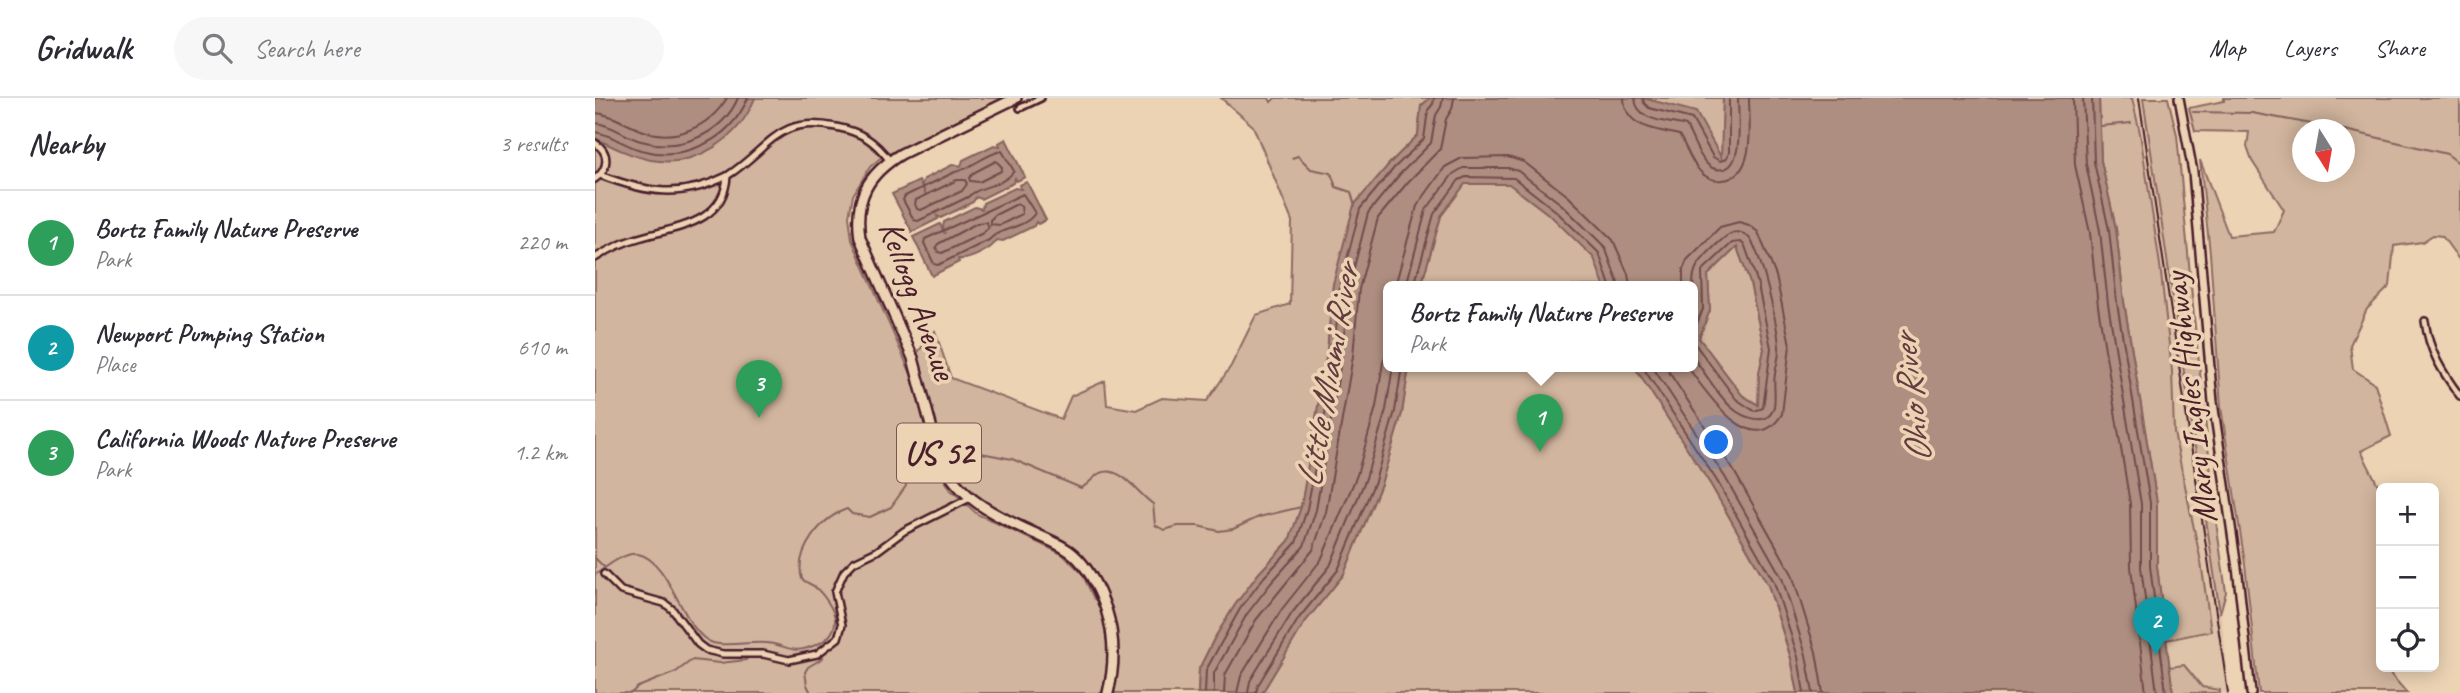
<!DOCTYPE html>
<meta charset="utf-8">
<style>
:root{--surface:#fff;--page:#f7f7f7;--text:#2b2b33;--muted:#7c7c81;--line:#e1e1e2;--accent:#c8321e}
body{margin:0;font-family:Caveat,sans-serif;background:var(--page);color:var(--text)}
.controls{position:absolute;right:21px;bottom:21px;display:grid;overflow:hidden;border-radius:10px;box-shadow:0 4px 18px #0003}
.controls button{width:63px;height:63px;display:grid;place-items:center;padding:0;border:0;border-bottom:2px solid var(--line);background:var(--surface);color:var(--text);font:35px sans-serif}
.compass{position:absolute;left:1697px;top:21px;width:63px;height:63px;border-radius:50%;background:var(--surface);box-shadow:0 4px 18px #0003;rotate:169deg}
.you{position:absolute;left:1122px;top:345px;width:24px;height:24px;margin:-18px;border:5px solid #fff;border-radius:50%;background:#1a73e8;box-shadow:0 0 0 10px #1a73e833}
.badge{display:grid;place-items:center;width:46px;height:46px;border-radius:50%;background:var(--accent);color:#fff;font-size:23px;font-weight:700}
.pin{position:absolute;translate:-50% -58px;filter:drop-shadow(0 2px 4px #0008)}
.pin::after{content:'';position:absolute;top:37px;width:24px;height:21px;background:inherit;clip-path:polygon(0 0,100% 0,50% 100%)}
.popup{position:absolute;left:788px;top:183px;width:315px;height:91px;box-sizing:border-box;display:grid;place-content:center;border-radius:10px;background:var(--surface);filter:drop-shadow(0 2px 5px #0005);font-size:23px;white-space:nowrap;color:var(--muted)}
.popup b{font-size:26px;color:var(--text)}
.popup::after{content:'';position:absolute;left:50%;top:100%;margin-left:-14px;border:14px solid transparent;border-top-color:var(--surface)}
.list{margin:0;padding:0;list-style:none}
h2{display:flex;justify-content:space-between;align-items:center;height:91px;margin:0;padding:0 28px;font-size:30px}
h2 small{font-size:23px;font-weight:400;color:var(--muted)}
.list li{display:grid;grid-template-columns:46px 1fr auto;gap:21px;align-items:center;box-sizing:border-box;height:105px;padding:0 28px;border-top:2px solid var(--line)}
.list b{display:block;font-size:26px;white-space:nowrap}
.list p{margin:0;font-size:23px;white-space:nowrap;color:var(--muted)}
.list em{font-size:23px;font-style:normal;color:var(--muted)}
.icon{flex:none;width:38px;height:38px;fill:none;stroke:currentColor;stroke-width:2;stroke-linecap:round;stroke-linejoin:round}
.map{position:relative;flex:none;width:1865px;height:595px;overflow:hidden}
header{display:flex;align-items:center;gap:42px;box-sizing:border-box;height:98px;padding:0 35px;background:var(--surface);border-bottom:2px solid var(--line)}
header strong{font-size:33px}
nav{display:flex;gap:38px;margin-inline-start:auto;font-size:24px}
.search{width:490px;height:63px;background:var(--page);display:flex;align-items:center;gap:18px;box-sizing:border-box;padding:0 24px;border-radius:38px;color:var(--muted);font-size:26px}
main{display:flex}
aside{flex:1;background:var(--surface)}
.map>svg:first-child{display:block}
.built{fill:#dec4a9}
.green{fill:#d1b59e;stroke:#8e6a64;stroke-width:2;fill-rule:evenodd}
.water{fill:#ae8e80;stroke:#86625e;stroke-width:2;fill-rule:evenodd}
.lines{fill:none;stroke-linecap:round;stroke-linejoin:round}
.shore{stroke:#724b4d;stroke-width:2}
.stream{stroke:#86625e;stroke-width:2}
.pedestrian-casing{stroke:#4a1f2b;stroke-width:10}
.minor-casing{stroke:#4a1f2b;stroke-width:10}
.tertiary-casing{stroke:#4a1f2b;stroke-width:12}
.primary-casing{stroke:#4a1f2b;stroke-width:14}
.pedestrian{stroke:#ecd3b4;stroke-width:4.5}
.minor{stroke:#ecd3b4;stroke-width:5}
.tertiary{stroke:#ecd3b4;stroke-width:7}
.primary{stroke:#ecd3b4;stroke-width:9}
.rail{stroke:#4a1f2b;stroke-width:2}
.labels{text-anchor:middle;dominant-baseline:central;stroke-width:7;stroke-linejoin:round;paint-order:stroke}
.shield{fill:#ecd3b4;stroke:#7b5554;stroke-width:2}
.shield-label{font-size:33px;font-weight:bold;fill:#4a1f2b}
.street-label{font-size:35px;fill:#4a1f2b;stroke:#ecd3b4}
.water-label{font-size:37px;font-style:italic;fill:#633b40;stroke:#ecd3b4}
</style>
<header>
<strong>Gridwalk</strong>
<div class="search"><svg class="icon" aria-label="search" viewBox="0 0 24 24"><circle cx="10" cy="10" r="6"/><path d="M15 15l6 6"/></svg>Search here</div>
<nav><a>Map</a><a>Layers</a><a>Share</a></nav>
</header>
<main>
<aside>
<h2>Nearby<small>3 results</small></h2>
<ul class="list">
<li><span class="badge" style="background:#2e9e5b">1</span><div><b>Bortz Family Nature Preserve</b><p>Park</p></div><em>220 m</em></li>
<li><span class="badge" style="background:#0f9aa8">2</span><div><b>Newport Pumping Station</b><p>Place</p></div><em>610 m</em></li>
<li><span class="badge" style="background:#2e9e5b">3</span><div><b>California Woods Nature Preserve</b><p>Park</p></div><em>1.2 km</em></li>
</ul>
</aside>
<div class="map">
<svg width="1865" height="595" viewBox="0 0 1865 595">
<rect width="100%" height="100%" fill="#ecd3b4"/>
<filter id="ink" filterUnits="userSpaceOnUse"><feTurbulence type="fractalNoise" baseFrequency=".0143" numOctaves="2"/><feDisplacementMap in="SourceGraphic" scale="14" xChannelSelector="R" yChannelSelector="G"/><feConvolveMatrix kernelMatrix="1 2 1 2 8 2 1 2 1" color-interpolation-filters="sRGB"/></filter>
<g filter="url(#ink)">
<path class="built" d="M1537 0H1548L1557 51 1629 541 1634 595H1625L1624 592 1607 589 1589 567 1544 572 1540 547 1604 537 1616 533 1606 464 1579 335 1577 273 1565 167 1545 35Z"/>
<g class="green">
<path d="M0 0H421L295 63 290 56 275 69 258 97 254 118 257 142 316 276 341 368 356 392 382 416 467 456 487 475 499 501 509 507 481 459 393 413 351 373 318 260 340 233 356 280 466 321 476 298 510 283 512 307 541 312 567 300 612 303 636 268 661 217 695 206 697 123 658 28 626 0H674L676 4 680 0H835L826 8 823 37 794 66 738 186 732 254 722 321 706 409 694 443 664 475 640 507 619 541 604 571 603 595H0Z"/>
<path d="M1048 0H1128L1127 61 1059 5Z"/>
<path d="M1504 0H1537L1545 35 1565 167 1577 273 1579 335 1606 464 1616 533 1571 542 1562 468V405L1529 204 1521 131 1506 63Z"/>
<path d="M1548 0H1573L1582 37 1599 219 1622 431 1631 494 1625 515Z"/>
<path d="M1629 0H1865V163L1847 138 1838 137 1827 144 1799 148 1795 188 1772 211 1755 247 1758 271 1780 286 1796 338 1766 353 1786 393V569H1793L1791 571 1812 595H1664L1650 466 1626 309 1615 155 1605 62 1634 138 1679 134 1689 112 1657 63 1652 49 1654 34 1600 33 1594 10 1629 3ZM1708 32H1750V74H1708Z"/>
<path d="M910 61 1027 188H826L846 118 870 86Z"/>
<path d="M1142 149 1155 185 1169 251 1164 275V307L1147 297 1104 240 1115 212 1113 177Z"/>
<path d="M814 268H1039L1116 387 1173 487 1196 561 1203 595H667L710 524 749 476 786 386 807 315Z"/>
<path d="M1589 567 1607 589 1625 592V595H1578L1574 569Z"/>
</g>
<g class="water">
<path d="M0 0H160C144 41 101 70 56 62 36 58 18 49 0 40Z"/>
<path d="M835 0H1048L1101 14 1126 59 1128 0H1504L1506 63 1521 131 1529 204 1562 405V468L1578 595H1203L1196 560 1173 487 1116 387 1039 268H1097V188H1009L999 160 957 119 914 86H870L846 118 826 188H793V268H814L807 315 786 386 749 476 710 524 667 595H603L604 571 619 541 640 507 664 475 694 443 706 409 732 254 738 186 759 107 794 66 823 37 826 8ZM1142 149 1155 185 1169 251 1164 275 1163 307 1147 297 1104 240 1115 212 1113 177Z"/>
<path d="M411 41 430 79 422 83 420 80 418 85 386 101 381 99 378 104 346 120 342 118 343 121 317 134 297 96 324 83 331 97 327 86 329 81 359 66 366 68 368 62 399 47 405 48 404 45Z"/>
<path d="M432 84 451 122 443 126 441 124 439 128 408 143 402 142C397 151 374 163 363 161L364 164 337 178 318 139 345 126 350 136 348 129 349 124 380 109 387 111 388 105 420 90 426 91 424 87Z"/>
</g>
<g class="lines">
<g class="shore">
<path d="M1029 0C1030 30 1060 31 1084 37 1091 48 1095 61 1103 71 1109 79 1118 83 1128 82 1162 78 1154 24 1154 0"/>
<path d="M1040 0C1041 24 1073 23 1091 28 1098 40 1103 58 1113 67 1117 71 1123 72 1129 71 1149 67 1143 17 1143 0"/>
<path d="M1048 0 1049 5 1054 10 1097 21 1118 59 1125 63 1131 61 1134 55V0"/>
<path d="M1478 0 1480 67 1495 135 1503 208 1535 406 1536 469 1551 595"/>
<path d="M1488 0 1491 66 1505 133 1513 206 1546 406V469L1562 595"/>
<path d="M1497 0 1499 64 1514 132 1522 205 1555 405V468L1571 595"/>
<path d="M0 15C17 16 31 27 46 32 80 45 114 29 132 0"/>
<path d="M0 25C16 26 31 39 46 43 84 54 127 37 143 0"/>
<path d="M0 34C16 36 30 48 46 52 90 64 135 42 153 0"/>
<path d="M407 53 419 73C408 89 384 87 373 99L323 123 319 122 308 102 310 98 360 74C372 73 390 56 407 53Z"/>
<path d="M401 63 407 69 406 73 384 84 375 83 374 80 380 74Z"/>
<path d="M362 82H370L372 86 367 93 326 112 322 111 320 106 321 102Z"/>
<path d="M428 96 440 115C430 131 405 129 394 142L343 167 339 166 329 145 330 141Z"/>
<path d="M422 106 426 108 427 116 405 127 395 126V122L400 117Z"/>
<path d="M391 124 394 129 388 135 347 155 343 154 341 149 343 146 382 125Z"/>
<path d="M800 188 822 108 850 69 867 60 913 59 929 64 973 98 1018 142 1033 176 1035 188"/>
<path d="M811 188 831 112 858 76 868 70H913L923 73 966 106 1010 149 1024 188"/>
<path d="M819 188 839 116 864 82 871 79 919 80 961 113 1004 155 1015 188"/>
<path d="M1088 188V172L1092 162 1125 129 1144 124 1154 127 1163 134 1181 178 1195 247 1187 316C1157 366 1109 291 1092 268"/>
<path d="M1097 214 1099 209C1098 174 1094 173 1120 148 1129 140 1139 128 1152 138 1166 148 1183 231 1184 249 1185 258 1181 267 1180 276 1178 286 1181 297 1179 308 1174 331 1147 319 1136 309 1121 295 1110 274 1097 258"/>
<path d="M1097 237 1108 211 1107 173 1137 145 1146 144 1150 148 1162 183 1176 250 1168 310 1159 313 1141 301 1097 242"/>
<path d="M1047 268 1122 383 1179 484 1203 559 1209 595"/>
<path d="M1057 268 1130 379 1187 480 1211 557 1218 595"/>
<path d="M1070 268 1139 373 1197 476 1221 554 1228 595"/>
<path d="M610 595 611 572 645 511 669 479 701 445 712 411 729 323 739 255 745 188 765 111 799 70 829 41 833 12 838 6 839 0"/>
<path d="M619 595V575L652 516 676 485 709 448 721 412 747 256 754 189 773 115 805 76 836 45 841 17 846 9 848 0"/>
<path d="M629 595 630 577 661 522 718 452 731 414 758 258 764 191 783 120 813 84 845 51 851 21 857 11 859 0"/>
<path d="M642 595 646 578 687 511 726 462 762 377 781 309 788 264 793 253"/>
<path d="M653 595 655 583 697 515 735 468 771 380 791 312 798 268"/>
<path d="M661 595 663 587 704 520 743 472 780 383 800 313 807 268"/>
</g>
<g class="stream">
<path d="M1598 14 1657 15 1749 32"/>
<path d="M1506 28 1536 25"/>
<path d="M1750 32 1852 56 1865 66"/>
<path d="M697 60 703 58 716 71 736 75 741 89 756 94 760 108"/>
<path d="M366 355 381 354 417 361 486 390C493 387 498 379 505 375 525 366 544 397 558 406L560 427 569 432 583 428H603L624 433 638 431 664 419 706 409"/>
<path d="M0 460 9 469"/>
<path d="M0 477C10 470 30 453 43 456 76 462 88 536 118 545 135 549 154 543 172 545 192 547 197 557 218 548 230 544 241 535 240 521 239 511 228 496 221 490 216 485 212 486 207 481 199 453 226 420 252 411L257 416 275 419 296 409 311 388 310 368 337 361"/>
<path d="M36 595 43 589 81 574 97 562 125 565 151 562 154 557"/>
<path d="M216 595 212 587 210 574 213 569 228 560 227 554"/>
</g>
<defs>
<path id="pedestrian" d="M425 10 446 0"/>
<g id="minor">
<path d="M0 45C15 54 14 71 0 81"/>
<path d="M5 77C52 95 86 101 132 78"/>
<path d="M0 160C13 152 25 145 40 141 77 129 129 128 132 78 176 50 181 17 241 29 266 34 279 42 295 63"/>
<path d="M1830 223C1834 253 1847 274 1865 298"/>
<path d="M9 476 26 493 69 505 77 511 103 546 111 552 128 556H168L194 562 222 556 243 540 247 527 240 494 249 474 259 464 282 453 309 433 375 400"/>
</g>
<path id="tertiary" d="M1584 0 1598 74 1618 304 1643 477 1656 595"/>
<path id="primary" d="M421 0 306 56C273 76 259 100 265 140L318 260 344 358C363 401 401 418 441 436 454 442 468 447 478 456 494 470 504 491 511 511 520 539 520 567 513 595"/>
</defs>
<use href="#pedestrian" class="pedestrian-casing"/>
<use href="#minor" class="minor-casing"/>
<use href="#tertiary" class="tertiary-casing"/>
<use href="#primary" class="primary-casing"/>
<use href="#pedestrian" class="pedestrian"/>
<use href="#minor" class="minor"/>
<use href="#tertiary" class="tertiary"/>
<use href="#primary" class="primary"/>
<path class="rail" d="M1544 0 1633 595"/>
</g>
</g>
<g class="labels">
<rect class="shield" x="302" y="325.5" width="84" height="59" rx="5"/>
<g class="shield-label">
<text x="344" y="355">US 52</text>
</g>
<g class="street-label">
<text transform="translate(323 202) rotate(70)">Kellogg Avenue</text>
<text transform="translate(1595 300) rotate(-97)">Mary Ingles Highway</text>
</g>
<g class="water-label">
<text transform="translate(732 278) rotate(-80)">Little Miami River</text>
<text transform="translate(1316 301) rotate(-97)">Ohio River</text>
</g>
</g>
</svg>
<div class="controls">
<button>+</button>
<button>−</button>
<button><svg class="icon" aria-label="locate" viewBox="0 0 24 24"><circle cx="12" cy="12" r="6"/><path d="M12 2v4M12 18v4M2 12h4M18 12h4"/></svg></button>
</div>
<svg class="compass" viewBox="-18 -18 36 36"><path d="M0-13l5 13h-10z" fill="#e53935"/><path d="M0 13l5-13h-10z" fill="#7c7c81"/></svg>
<div class="you"></div>
<div class="pin badge" style="left:945px;top:354px;background:#2e9e5b">1</div>
<div class="popup"><b>Bortz Family Nature Preserve</b>Park</div>
<div class="pin badge" style="left:1561px;top:557px;background:#0f9aa8">2</div>
<div class="pin badge" style="left:164px;top:320px;background:#2e9e5b">3</div>
</div>
</main>
